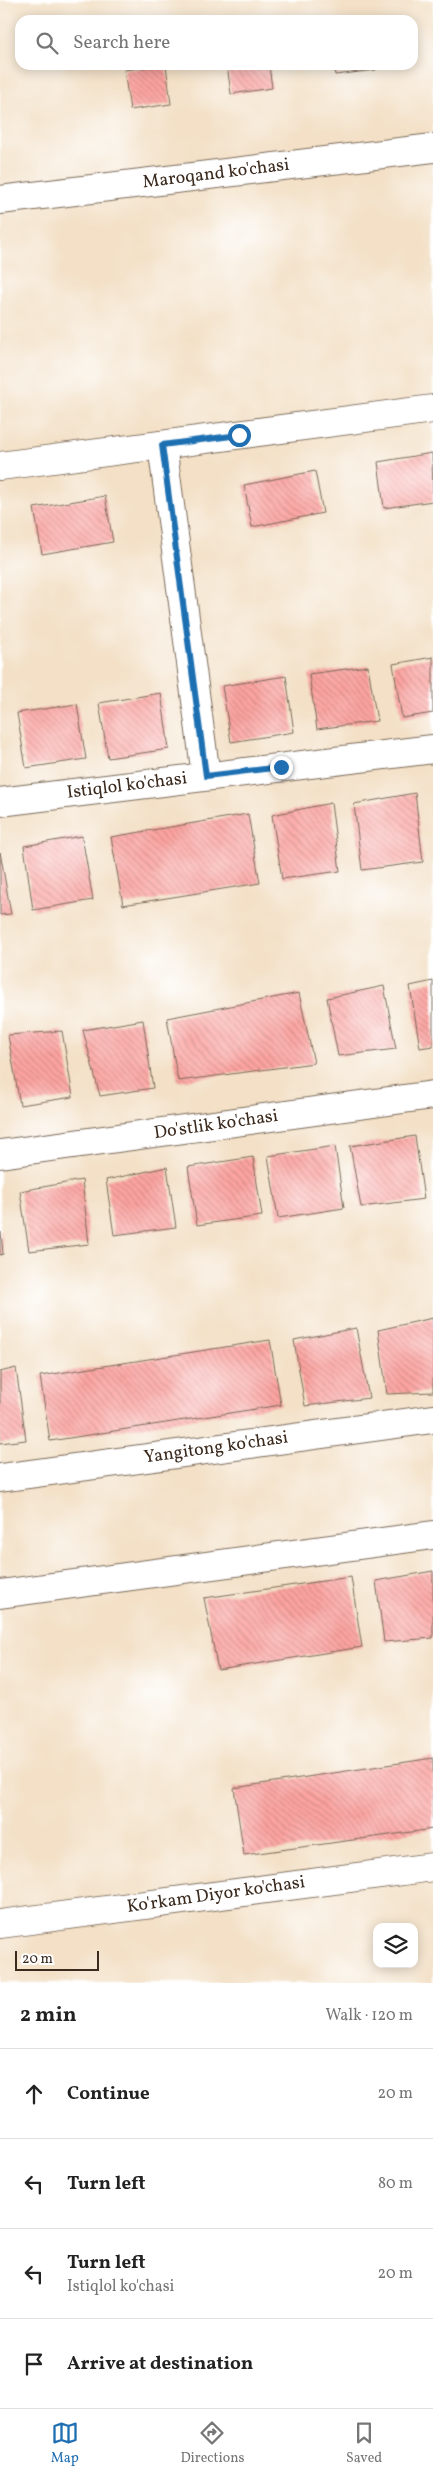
<!DOCTYPE html>
<meta charset="utf-8">
<style>
:root{--surface:#fff;--page:#f6f6f6;--text:#222;--muted:#767676;--line:#e0e0e0;--accent:#1f6fb2}
body{margin:0;font-family:Vollkorn,serif;background:var(--page);color:var(--text)}
.controls{position:absolute;right:15px;bottom:15px;display:grid;overflow:hidden;border-radius:10px;box-shadow:0 2px 12px #0003}
.controls button{width:45px;height:45px;display:grid;place-items:center;padding:0;border:0;border-bottom:1px solid var(--line);background:var(--surface);color:var(--text);font:25px sans-serif}
.scale{position:absolute;left:15px;bottom:12px;width:84px;box-sizing:border-box;padding-left:5px;border:2px solid #3b2a1e;border-top:0;font-size:14px;line-height:18px;white-space:nowrap;color:#3b2a1e;-webkit-text-stroke:4px #fff;paint-order:stroke}
.stop{position:absolute;width:15px;height:15px;margin:-11px;border:4px solid #1f6fb2;border-radius:50%;background:#fff}
.stop.end{background:#1f6fb2;border-color:#fff;box-shadow:0 1px 5px #0008}
.list{margin:0;padding:0;list-style:none}
h2{display:flex;justify-content:space-between;align-items:center;height:65px;margin:0;padding:0 20px;font-size:21px}
h2 small{font-size:16px;font-weight:400;color:var(--muted)}
.list li{display:grid;grid-template-columns:32px 1fr auto;gap:15px;align-items:center;box-sizing:border-box;height:90px;padding:0 20px;border-top:1px solid var(--line)}
.list b{display:block;font-size:19px;white-space:nowrap}
.list p{margin:0;font-size:16px;white-space:nowrap;color:var(--muted)}
.list em{font-size:16px;font-style:normal;color:var(--muted)}
.icon{flex:none;width:28px;height:28px;fill:none;stroke:currentColor;stroke-width:2;stroke-linecap:round;stroke-linejoin:round}
.map{position:relative;flex:none;width:433px;height:1983px;overflow:hidden}
.search{position:absolute;background:var(--surface);box-shadow:0 2px 12px #0003;left:15px;right:15px;top:15px;height:55px;display:flex;align-items:center;gap:12px;box-sizing:border-box;padding:0 18px;border-radius:15px;color:var(--muted);font-size:19px}
.sheet{height:425px;background:var(--surface)}
nav{display:flex;justify-content:space-around;align-items:center;box-sizing:border-box;height:70px;border-top:1px solid var(--line);background:var(--surface);font-size:14px;color:var(--muted)}
nav a{display:grid;justify-items:center;gap:2px}
nav .on{color:var(--accent)}
.map>svg:first-child{display:block}
.building{fill:url(#building-back-hatch)}
.lines{fill:none;stroke-linecap:round;stroke-linejoin:round}
.minor-casing{stroke:#7b6a59;stroke-width:30}
.minor{stroke:#fff;stroke-width:28}
.route{stroke:#1f6fb2;stroke-width:6}
.labels{text-anchor:middle;dominant-baseline:central;stroke-width:4;stroke-linejoin:round;paint-order:stroke}
.street-label{font-size:18px;fill:#3b2a1e;stroke:#fff}
</style>
<div class="map">
<svg width="433" height="1983" viewBox="0 0 433 1983">
<defs>
<pattern id="building-back-hatch" width="6" height="6" patternUnits="userSpaceOnUse" patternTransform="scale(1.25)"><rect width="6" height="6" fill="#fda4a1"/><path d="M-1 5l2 2M0 0l6 6M5-1l2 2" fill="none" stroke="#ce8683"/></pattern>
</defs>
<rect width="100%" height="100%" fill="#fff"/>
<filter id="ink" filterUnits="userSpaceOnUse"><feTurbulence type="fractalNoise" baseFrequency=".02" numOctaves="2"/><feDisplacementMap in="SourceGraphic" scale="10" xChannelSelector="R" yChannelSelector="G"/><feConvolveMatrix kernelMatrix="1 2 1 2 8 2 1 2 1" color-interpolation-filters="sRGB"/></filter>
<filter id="wash" filterUnits="userSpaceOnUse"><feTurbulence type="fractalNoise" baseFrequency=".0096" numOctaves="4" result="noise"/><feDisplacementMap in="SourceGraphic" scale="20" xChannelSelector="R" yChannelSelector="G"/><feGaussianBlur stdDeviation="1.12" result="paint"/><feColorMatrix in="noise" values="0 0 0 0 0 0 0 0 0 0 0 0 0 0 0 0 0 1.4 0 .05"/><feComposite in="paint" operator="in"/></filter>
<g filter="url(#wash)">
<rect width="100%" height="100%" fill="#f3e0c6"/>
<g id="blocks">
<g class="building">
<path d="M166 65 171 104 130 110 124 70Z"/>
<path d="M227 65H269L272 88 231 94Z"/>
<path d="M333 65H375L376 70 335 75Z"/>
<path d="M432 453 433 501 384 508 378 462Z"/>
<path d="M315 471 323 513 252 527 244 485Z"/>
<path d="M105 496 113 542 42 554 34 508Z"/>
<path d="M433 657V713L402 718 393 664Z"/>
<path d="M368 666 377 721 317 729 309 674Z"/>
<path d="M286 676 294 732 231 742 222 686Z"/>
<path d="M161 693 169 749 108 758 99 703Z"/>
<path d="M77 704 86 759 26 768 17 713Z"/>
<path d="M415 793 423 862 362 870 354 804Z"/>
<path d="M331 803 340 871 282 879 272 815Z"/>
<path d="M248 814 260 883 123 905 111 837Z"/>
<path d="M82 836 93 900 33 910 24 846Z"/>
<path d="M0 852 11 914 0 915Z"/>
<path d="M433 981V1046L420 1048 410 986Z"/>
<path d="M384 986 396 1049 338 1056 327 998Z"/>
<path d="M299 993 314 1063 178 1081 167 1018Z"/>
<path d="M143 1020 153 1088 100 1096 83 1030Z"/>
<path d="M62 1031 73 1097 20 1105 8 1035Z"/>
<path d="M415 1136 424 1199 361 1207 350 1146Z"/>
<path d="M335 1146 344 1208 278 1218 268 1156Z"/>
<path d="M253 1157 262 1216 197 1225 188 1167Z"/>
<path d="M167 1167 176 1227 114 1235 106 1180Z"/>
<path d="M82 1180 89 1244 29 1251 20 1191Z"/>
<path d="M1 1232 3 1254 0 1255V1233Z"/>
<path d="M433 1318V1392L387 1394 378 1330Z"/>
<path d="M356 1328 369 1398 305 1406 294 1340Z"/>
<path d="M270 1340 281 1405 50 1441 40 1376Z"/>
<path d="M16 1368 26 1440 0 1443V1372Z"/>
<path d="M433 1571V1638L384 1642 376 1581Z"/>
<path d="M351 1577 362 1647 218 1670 204 1598Z"/>
<path d="M433 1758V1829L244 1855 234 1788Z"/>
</g>
</g>
</g>
<g filter="url(#ink)">
<use href="#blocks" fill-opacity="0" stroke="#7b6a59" stroke-width="1"/>
<g class="lines">
<defs>
<g id="minor">
<path d="M0 200 433 148"/>
<path d="M162 445 206 776"/>
<path d="M0 466 433 409"/>
<path d="M0 802 433 749"/>
<path d="M0 1154 433 1095"/>
<path d="M0 1478 433 1419"/>
<path d="M0 1594 433 1535"/>
<path d="M0 1924 433 1867"/>
</g>
</defs>
<use href="#minor" class="minor-casing"/>
<use href="#minor" class="minor"/>
</g>
</g>
<g class="lines" filter="url(#ink)">
<path class="route" d="M239 435 162 445 206 776 281 767"/>
</g>
<g class="labels">
<g class="street-label">
<text transform="translate(216 174) rotate(-7)">Maroqand ko'chasi</text>
<text transform="translate(127 786) rotate(-7)">Istiqlol ko'chasi</text>
<text transform="translate(216 1125) rotate(-8)">Do'stlik ko'chasi</text>
<text transform="translate(216 1448) rotate(-8)">Yangitong ko'chasi</text>
<text transform="translate(216 1895) rotate(-8)">Ko'rkam Diyor ko'chasi</text>
</g>
</g>
</svg>
<div class="controls">
<button><svg class="icon" aria-label="layers" viewBox="0 0 24 24"><path d="M12 4l9 5-9 5-9-5zM3 14l9 5 9-5"/></svg></button>
</div>
<div class="scale">20 m</div>
<div class="stop" style="left:239px;top:435px"></div>
<div class="stop end" style="left:281px;top:767px"></div>
<div class="search"><svg class="icon" aria-label="search" viewBox="0 0 24 24"><circle cx="10" cy="10" r="6"/><path d="M15 15l6 6"/></svg>Search here</div>
</div>
<section class="sheet">
<h2>2 min<small>Walk · 120 m</small></h2>
<ul class="list">
<li><svg class="icon" aria-label="ahead" viewBox="0 0 24 24"><path d="M12 20V5M6 11l6-6 6 6"/></svg><div><b>Continue</b></div><em>20 m</em></li>
<li><svg class="icon" aria-label="left" viewBox="0 0 24 24"><path d="M17 20v-9H6M10 6l-5 5 5 5"/></svg><div><b>Turn left</b></div><em>80 m</em></li>
<li><svg class="icon" aria-label="left" viewBox="0 0 24 24"><path d="M17 20v-9H6M10 6l-5 5 5 5"/></svg><div><b>Turn left</b><p>Istiqlol ko'chasi</p></div><em>20 m</em></li>
<li><svg class="icon" aria-label="arrive" viewBox="0 0 24 24"><path d="M6 21V4h12l-3 4 3 4H6"/></svg><div><b>Arrive at destination</b></div></li>
</ul>
</section>
<nav>
<a class="on"><svg class="icon" aria-label="map" viewBox="0 0 24 24"><path d="M3 6l6-2 6 2 6-2v14l-6 2-6-2-6 2zM9 4v14M15 6v14"/></svg>Map</a>
<a><svg class="icon" aria-label="directions" viewBox="0 0 24 24"><path d="M12 3l9 9-9 9-9-9zM9 14v-3h6M13 9l2 2-2 2"/></svg>Directions</a>
<a><svg class="icon" aria-label="saved" viewBox="0 0 24 24"><path d="M7 4h10v16l-5-4-5 4z"/></svg>Saved</a>
</nav>
